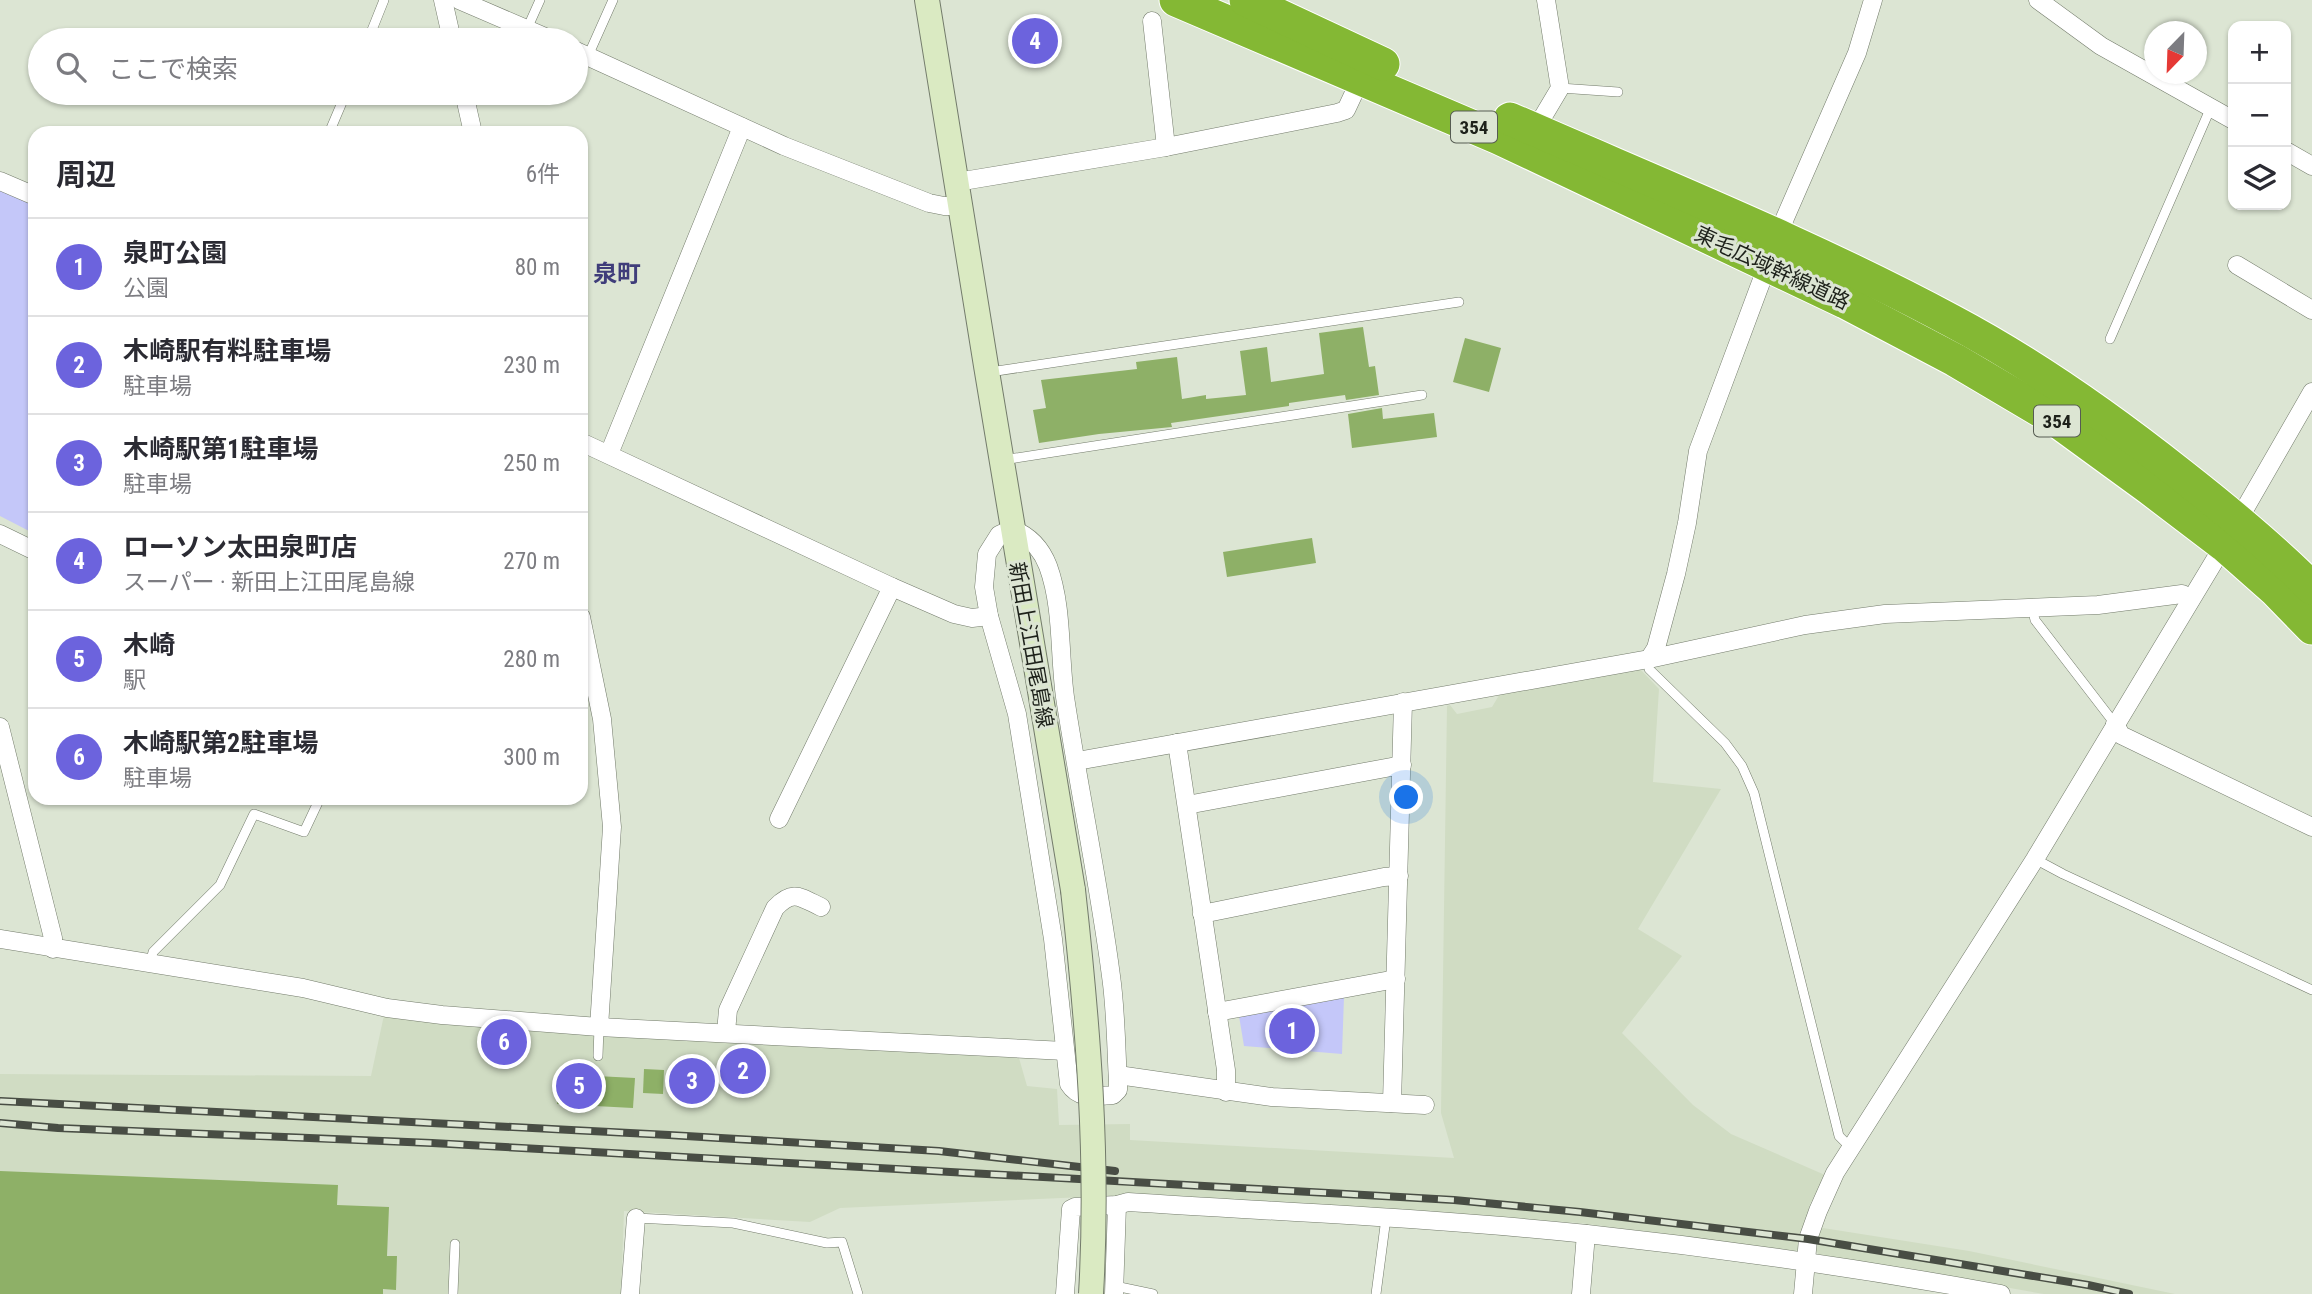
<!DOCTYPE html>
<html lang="ja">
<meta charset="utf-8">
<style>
:root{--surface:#fff;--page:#f2f2f3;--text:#2b2b33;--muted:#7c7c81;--line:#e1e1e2;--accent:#6c63dd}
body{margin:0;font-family:"Roboto Condensed","Noto Sans JP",sans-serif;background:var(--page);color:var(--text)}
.controls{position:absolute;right:21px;top:21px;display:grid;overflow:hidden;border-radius:14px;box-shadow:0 2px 5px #0004}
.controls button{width:63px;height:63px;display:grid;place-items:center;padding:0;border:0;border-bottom:2px solid var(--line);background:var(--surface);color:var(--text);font:35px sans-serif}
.compass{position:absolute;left:2144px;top:21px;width:63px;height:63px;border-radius:50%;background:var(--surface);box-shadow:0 2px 5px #0004;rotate:203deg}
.you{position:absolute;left:1407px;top:798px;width:24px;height:24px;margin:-18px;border:5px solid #fff;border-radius:50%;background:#1a73e8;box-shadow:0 0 0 10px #1a73e833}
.badge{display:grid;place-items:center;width:46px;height:46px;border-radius:50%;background:var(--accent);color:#fff;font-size:23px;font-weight:700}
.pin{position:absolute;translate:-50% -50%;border:4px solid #fff;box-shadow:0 2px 7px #0006}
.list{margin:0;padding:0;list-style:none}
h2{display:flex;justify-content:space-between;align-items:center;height:91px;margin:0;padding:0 28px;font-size:30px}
h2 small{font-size:23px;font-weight:400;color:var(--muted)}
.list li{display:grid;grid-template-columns:46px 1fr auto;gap:21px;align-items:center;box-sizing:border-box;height:98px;padding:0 28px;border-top:2px solid var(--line)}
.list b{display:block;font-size:26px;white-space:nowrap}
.list p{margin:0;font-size:23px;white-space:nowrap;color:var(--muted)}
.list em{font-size:23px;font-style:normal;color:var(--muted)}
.icon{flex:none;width:38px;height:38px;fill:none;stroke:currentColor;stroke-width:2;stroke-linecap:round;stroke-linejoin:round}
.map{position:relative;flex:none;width:2312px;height:1294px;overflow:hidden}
.search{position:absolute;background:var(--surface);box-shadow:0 2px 5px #0004;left:28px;top:28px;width:560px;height:77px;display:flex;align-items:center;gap:18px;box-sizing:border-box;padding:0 24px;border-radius:38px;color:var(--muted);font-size:26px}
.panel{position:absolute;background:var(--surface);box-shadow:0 2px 5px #0004;left:28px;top:126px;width:560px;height:679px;border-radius:21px}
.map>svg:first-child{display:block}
.built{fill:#d0dcc3}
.green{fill:#c4c7f9}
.building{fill:#8eb067}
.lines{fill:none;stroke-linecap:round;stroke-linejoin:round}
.lane-casing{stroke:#737b6b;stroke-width:10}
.street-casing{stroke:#737b6b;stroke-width:19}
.secondary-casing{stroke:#737b6b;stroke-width:26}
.highway-casing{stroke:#fff;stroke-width:35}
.lane{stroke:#fff;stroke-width:9}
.street{stroke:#fff;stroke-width:18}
.secondary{stroke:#daeac2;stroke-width:24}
.highway{stroke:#84b834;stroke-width:33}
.rail-casing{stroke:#484d44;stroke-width:8}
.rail{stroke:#dce5d3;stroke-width:5;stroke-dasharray:16;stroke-linecap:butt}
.secondary-bridge-casing{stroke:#737b6b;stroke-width:26;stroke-linecap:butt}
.secondary-bridge{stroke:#daeac2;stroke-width:24}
.labels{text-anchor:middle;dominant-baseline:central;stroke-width:6;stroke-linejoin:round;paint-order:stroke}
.shield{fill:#dce5d3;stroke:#565c52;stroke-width:2}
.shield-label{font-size:19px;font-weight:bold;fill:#1d211a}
.street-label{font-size:21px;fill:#1d211a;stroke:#dce5d3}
.quarter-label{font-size:24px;font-weight:bold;fill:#3f3d7a;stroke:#dce5d3}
</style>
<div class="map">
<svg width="2312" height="1294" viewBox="0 0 2312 1294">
<rect width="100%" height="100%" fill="#dce5d3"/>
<g class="built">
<path d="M1640 669 1659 689 1653 782 1721 789 1638 929 1682 956 1622 1033 1693 1105 1731 1134 1825 1175 1810 1204 1800 1247 1796 1251 1580 1223 1151 1194 840 1208 810 1222 624 1211 621 1294H0V1074L371 1076 384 1015 670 1038 1019 1058 1027 1086 1057 1089 1059 1125 1130 1124V1140L1454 1158 1441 1113 1447 706 1450 705 1457 714 1492 707 1501 692Z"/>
<path d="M1823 1228 1969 1251 2175 1294H2044L1818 1254 1816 1250 1819 1230Z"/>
</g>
<g class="green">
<path d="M0 189 35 205V534L0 516Z"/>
<path d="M1344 997 1342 1054 1244 1046 1239 1016Z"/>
</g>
<g class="building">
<path d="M1363 327 1369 367 1375 366 1379 395 1346 400 1345 395 1289 403V406L1171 423 1172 427 1099 434 1039 443 1033 410 1046 408 1041 380 1137 369 1136 362 1177 357 1182 399 1206 395V399L1246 395 1240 351 1267 347 1271 382 1324 374 1319 333Z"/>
<path d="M1465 338 1501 348 1489 392 1453 382Z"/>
<path d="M1382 408 1383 419 1434 413 1437 437 1352 448 1348 414Z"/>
<path d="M1312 538 1316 563 1227 577 1223 552Z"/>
<path d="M644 1069 664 1070 663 1094 643 1093Z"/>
<path d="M558 1074 635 1078 633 1108 557 1104Z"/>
<path d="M0 1171 338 1185 337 1205 389 1207 387 1256H397L396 1290 383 1289V1294H0Z"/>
</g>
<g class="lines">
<defs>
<g id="lane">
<path d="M527 29 540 0"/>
<path d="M368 40 384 0"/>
<path d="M588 56 613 0"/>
<path d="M1560 88 1618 92"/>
<path d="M329 133 346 93"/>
<path d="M2110 339 2211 107"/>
<path d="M990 372 1459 302"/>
<path d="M1003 460 1422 395"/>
<path d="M2032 607 2035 620 2115 724"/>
<path d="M1649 659V669L1725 743 1742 766 1754 793 1839 1136 1851 1148"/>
<path d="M2035 859 2063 874 2312 990"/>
<path d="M150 964 153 952 220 885 254 814 304 832 320 798"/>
<path d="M598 1056 599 1027"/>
<path d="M636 1218 733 1223 827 1243 842 1242 858 1294"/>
<path d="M1115 1286 1153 1294"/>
<path d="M453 1294 455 1244"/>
<path d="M1376 1294 1386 1218"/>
</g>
<g id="street">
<path d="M443 0 452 40"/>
<path d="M459 0 552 40"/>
<path d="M2038 0 2101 46 2233 120"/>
<path d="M1152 21 1166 147"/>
<path d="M576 51 784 146 929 203 944 206H960"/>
<path d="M464 93 473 133"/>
<path d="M1535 130 1560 88 1546 0"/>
<path d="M2286 151 2312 166"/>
<path d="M0 181 35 196"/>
<path d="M957 182 1166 147 1337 113 1346 110 1361 78"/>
<path d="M2237 265 2312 310"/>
<path d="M581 442 892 587 954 614 972 618 989 616"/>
<path d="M609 454 742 127"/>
<path d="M1012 529C1030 536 1041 548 1048 566 1063 607 1059 654 1065 697 1079 790 1099 883 1111 976 1116 1011 1116 1047 1118 1082V1090L1113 1095C1096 1096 1079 1100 1069 1084L1053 939 1017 714 989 616 984 587 987 554 999 535Z"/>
<path d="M0 534 35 551"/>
<path d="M581 617 602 719 612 827 599 1027"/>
<path d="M1649 659 1656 648 1676 574 1687 523 1698 451 1785 218 1857 53 1873 0"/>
<path d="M2115 724 2121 735 2312 827"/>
<path d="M0 727 53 938V949"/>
<path d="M1177 743 1226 1070V1092"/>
<path d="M1077 761 1649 659 1805 625 1885 614 2098 605 2182 594 2191 598"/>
<path d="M1187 805 1402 765"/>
<path d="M779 819 892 587"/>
<path d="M1202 914 1384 877 1399 876"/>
<path d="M0 939 303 988 387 1008 442 1015 599 1027 1065 1051"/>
<path d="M1217 1012 1396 979"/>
<path d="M726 1032 728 1010 775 908C793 889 800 897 821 907"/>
<path d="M1118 1075 1272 1097 1425 1105"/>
<path d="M1392 1103 1403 702"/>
<path d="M630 1294 636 1218"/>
<path d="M1065 1294 1071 1209 1075 1207 1117 1205 1128 1202C1281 1212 1435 1218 1587 1234 1726 1249 1864 1269 2001 1294"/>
<path d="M1114 1294 1117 1205"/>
<path d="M1581 1294 1586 1234"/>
<path d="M1803 1294 1808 1239 1818 1211 1835 1173 2035 859 2224 545 2312 392"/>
</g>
<path id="secondary" d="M927 0C975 297 1022 593 1073 890"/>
<g id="highway">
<path d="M1176 0 1499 138 1845 302 1955 360 2053 418 2149 488 2224 545 2276 591 2312 628"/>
<path d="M1246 0 1383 64"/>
<path d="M1510 119C1658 184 1809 244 1952 321 2033 364 2108 417 2180 474 2226 510 2271 547 2312 588"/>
</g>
</defs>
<use href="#lane" class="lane-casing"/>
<use href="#street" class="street-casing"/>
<use href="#secondary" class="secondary-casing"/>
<use href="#highway" class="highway-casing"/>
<use href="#lane" class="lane"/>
<use href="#street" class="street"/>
<use href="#secondary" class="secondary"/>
<use href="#highway" class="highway"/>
<defs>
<g id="rail">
<path d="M0 1101 669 1135 939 1151 1115 1171"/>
<path d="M0 1123 58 1128 432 1143 1454 1200 1580 1212 1808 1239 2088 1285 2129 1294"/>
</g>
</defs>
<use href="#rail" class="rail-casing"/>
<use href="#rail" class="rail"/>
<defs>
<path id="secondary-bridge" d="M1073 890C1088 1025 1099 1158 1091 1294"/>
</defs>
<use href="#secondary-bridge" class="secondary-bridge-casing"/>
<use href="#secondary-bridge" class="secondary-bridge"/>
</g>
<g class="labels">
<g class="shield">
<rect x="1451" y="111.5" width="46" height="31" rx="5"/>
<rect x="2034" y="405.5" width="46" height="31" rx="5"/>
</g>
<g class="shield-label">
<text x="1474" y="127">354</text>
<text x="2057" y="421">354</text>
</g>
<g class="street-label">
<text transform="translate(1772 268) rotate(25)">東毛広域幹線道路</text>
<text transform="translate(1031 645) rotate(80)">新田上江田尾島線</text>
</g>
<g class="quarter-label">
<text x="617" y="274">泉町</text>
</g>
</g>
</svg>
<div class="controls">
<button>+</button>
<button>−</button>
<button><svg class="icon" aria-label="layers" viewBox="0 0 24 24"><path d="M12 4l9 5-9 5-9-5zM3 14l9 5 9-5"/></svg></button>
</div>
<svg class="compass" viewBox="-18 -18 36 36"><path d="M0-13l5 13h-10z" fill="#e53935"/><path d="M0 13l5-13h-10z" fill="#7c7c81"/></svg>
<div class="you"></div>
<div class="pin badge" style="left:1292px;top:1031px">1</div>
<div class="pin badge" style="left:743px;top:1071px">2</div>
<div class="pin badge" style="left:692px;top:1081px">3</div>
<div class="pin badge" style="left:1035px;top:41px">4</div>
<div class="pin badge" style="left:579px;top:1086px">5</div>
<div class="pin badge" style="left:504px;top:1042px">6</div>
<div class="search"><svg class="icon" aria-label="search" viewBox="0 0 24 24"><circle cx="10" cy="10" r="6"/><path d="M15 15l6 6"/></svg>ここで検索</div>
<section class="panel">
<h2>周辺<small>6件</small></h2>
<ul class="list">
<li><span class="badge">1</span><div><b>泉町公園</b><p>公園</p></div><em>80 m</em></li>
<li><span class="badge">2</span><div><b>木崎駅有料駐車場</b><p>駐車場</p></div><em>230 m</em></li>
<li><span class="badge">3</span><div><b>木崎駅第1駐車場</b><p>駐車場</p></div><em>250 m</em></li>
<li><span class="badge">4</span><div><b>ローソン太田泉町店</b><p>スーパー · 新田上江田尾島線</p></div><em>270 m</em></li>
<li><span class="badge">5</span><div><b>木崎</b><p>駅</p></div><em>280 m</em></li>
<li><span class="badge">6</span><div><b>木崎駅第2駐車場</b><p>駐車場</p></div><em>300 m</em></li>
</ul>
</section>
</div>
